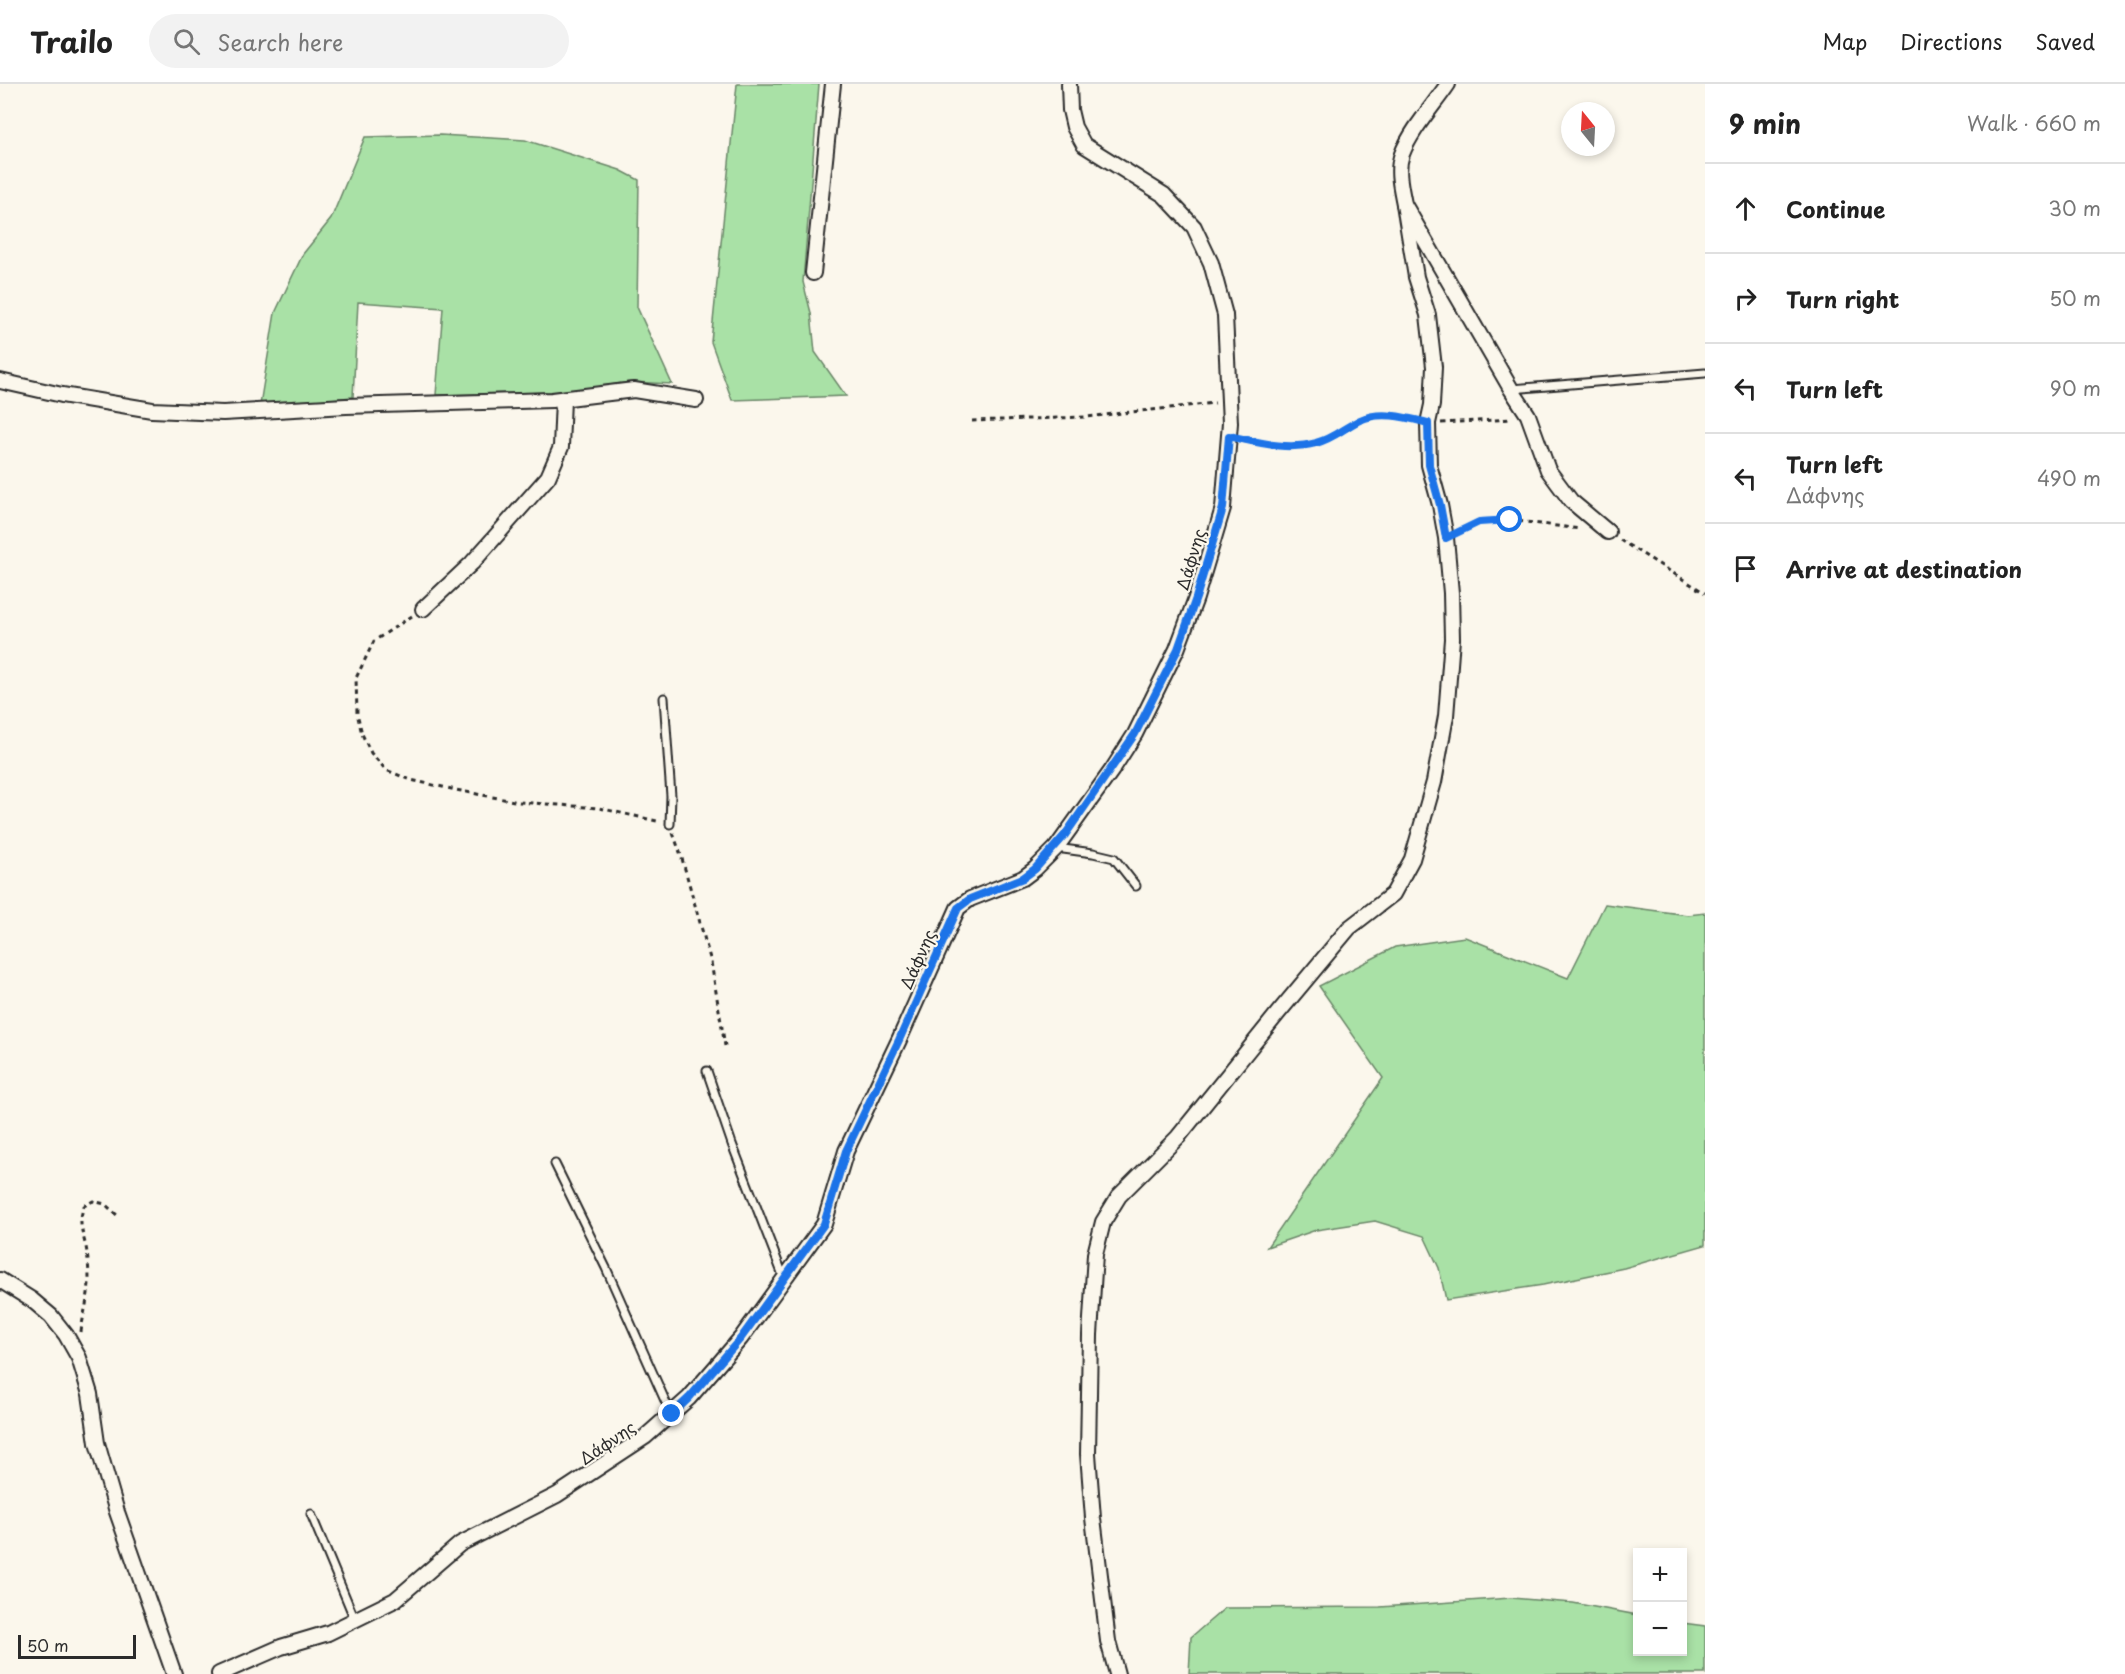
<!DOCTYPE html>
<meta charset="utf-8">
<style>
:root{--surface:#fff;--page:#f2f2f2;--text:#222;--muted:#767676;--line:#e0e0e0}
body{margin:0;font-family:"Playpen Sans",sans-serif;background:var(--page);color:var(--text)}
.controls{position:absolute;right:18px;bottom:18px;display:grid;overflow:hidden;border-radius:0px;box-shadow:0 3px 9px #0003}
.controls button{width:54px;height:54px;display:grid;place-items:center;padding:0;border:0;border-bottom:2px solid var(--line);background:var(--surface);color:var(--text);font:30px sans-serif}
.compass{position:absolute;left:1561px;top:18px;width:54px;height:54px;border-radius:50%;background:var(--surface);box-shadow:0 3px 9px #0003;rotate:342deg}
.scale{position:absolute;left:18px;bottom:15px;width:118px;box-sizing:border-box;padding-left:6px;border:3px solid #2b2b2b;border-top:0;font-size:16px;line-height:21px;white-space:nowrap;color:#2b2b2b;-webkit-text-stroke:4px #fbf7ec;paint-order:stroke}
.stop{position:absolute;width:18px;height:18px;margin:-14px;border:4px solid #1a73e8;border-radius:50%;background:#fff}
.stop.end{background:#1a73e8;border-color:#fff;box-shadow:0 2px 6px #0008}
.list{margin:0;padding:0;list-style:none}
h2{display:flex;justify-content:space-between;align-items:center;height:78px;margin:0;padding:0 24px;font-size:26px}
h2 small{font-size:20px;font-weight:400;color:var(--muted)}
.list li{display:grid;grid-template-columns:39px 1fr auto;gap:18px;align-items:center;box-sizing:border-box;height:90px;padding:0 24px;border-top:2px solid var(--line)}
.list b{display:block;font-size:22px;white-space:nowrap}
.list p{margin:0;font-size:20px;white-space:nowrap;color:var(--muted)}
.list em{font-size:20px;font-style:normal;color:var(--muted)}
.icon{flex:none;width:33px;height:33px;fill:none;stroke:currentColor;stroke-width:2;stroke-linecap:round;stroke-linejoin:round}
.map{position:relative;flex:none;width:1705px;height:1590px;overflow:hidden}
header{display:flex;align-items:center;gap:36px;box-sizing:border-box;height:84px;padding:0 30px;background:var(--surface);border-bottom:2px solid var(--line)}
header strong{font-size:28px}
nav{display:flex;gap:33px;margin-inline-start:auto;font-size:21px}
.search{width:420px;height:54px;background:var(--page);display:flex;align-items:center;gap:15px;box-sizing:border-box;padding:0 21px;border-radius:33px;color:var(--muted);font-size:22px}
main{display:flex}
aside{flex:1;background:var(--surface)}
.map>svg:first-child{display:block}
.green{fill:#a9e1a6;stroke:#6a8668;stroke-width:1.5}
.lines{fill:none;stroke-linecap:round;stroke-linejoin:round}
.service-casing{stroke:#2b2b2b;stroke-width:11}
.minor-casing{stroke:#2b2b2b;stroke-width:18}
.path{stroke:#2b2b2b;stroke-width:3;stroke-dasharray:4.5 4.5;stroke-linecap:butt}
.service{stroke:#fbf7ec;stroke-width:7}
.minor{stroke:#fbf7ec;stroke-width:14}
.route{stroke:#1a73e8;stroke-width:8}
.labels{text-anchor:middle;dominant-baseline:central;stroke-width:4.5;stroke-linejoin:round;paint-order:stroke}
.street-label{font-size:16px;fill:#2b2b2b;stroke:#fbf7ec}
</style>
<header>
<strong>Trailo</strong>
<div class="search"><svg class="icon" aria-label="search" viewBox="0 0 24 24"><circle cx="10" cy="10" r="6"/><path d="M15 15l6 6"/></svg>Search here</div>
<nav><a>Map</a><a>Directions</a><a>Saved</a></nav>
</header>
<main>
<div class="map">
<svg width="1705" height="1590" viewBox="0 0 1705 1590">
<rect width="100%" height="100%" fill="#fbf7ec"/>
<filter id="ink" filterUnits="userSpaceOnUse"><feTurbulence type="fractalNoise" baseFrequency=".0167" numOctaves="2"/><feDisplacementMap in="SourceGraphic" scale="12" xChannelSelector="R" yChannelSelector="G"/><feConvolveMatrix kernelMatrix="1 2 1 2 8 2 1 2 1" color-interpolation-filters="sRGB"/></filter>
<g filter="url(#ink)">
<g class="green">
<path d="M737 0H819L803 198 811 229 815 268 846 312 732 316 711 258Z"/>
<path d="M440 51 525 56 620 86 639 96 637 223 672 300 630 298 561 308 436 311 443 224 358 218 353 313 260 321 275 229 303 170 331 135 365 53Z"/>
<path d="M1605 820 1688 831 1705 829V1161L1624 1184 1543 1201 1446 1216 1439 1184 1424 1152 1375 1137 1316 1146 1267 1163 1383 994 1319 902 1395 863 1465 853 1568 894Z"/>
<path d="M1511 1514 1573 1519 1637 1531 1638 1568H1682L1683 1539 1705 1542V1590H1189L1191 1553 1225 1524 1380 1523Z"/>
</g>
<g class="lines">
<defs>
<g id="service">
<path d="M1511 305 1705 289"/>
<path d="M664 614 671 712 670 740"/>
<path d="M1056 764 1093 769 1114 774 1136 802"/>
<path d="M707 987 732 1060 784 1194"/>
<path d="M555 1080 606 1184 671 1330"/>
<path d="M311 1430 355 1536"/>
</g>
<g id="minor">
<path d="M1448 0C1434 21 1411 46 1402 70 1396 86 1401 104 1404 120L1511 305 1528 331 1548 386 1571 417 1608 448"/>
<path d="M813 189 833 0"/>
<path d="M0 297 62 311 152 326 223 329 346 322 552 316 634 306 696 316"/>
<path d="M423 525 472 479 548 393 561 363 563 315"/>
<path d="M0 1196 32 1216 51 1232 66 1251 79 1274 90 1310 97 1359 117 1428 174 1590"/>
<path d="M219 1590 281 1563 328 1549 395 1516 460 1460 557 1411 645 1353 689 1314 741 1254 824 1140 846 1067 899 956 958 824 970 815 1023 794 1035 785 1056 764 1112 686 1135 650 1177 565 1196 514 1223 424 1230 339 1225 231 1211 179 1194 143 1164 111 1084 61 1074 43 1070 26 1069 0"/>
<path d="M1117 1590 1108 1557 1093 1434 1088 1370 1090 1251 1095 1170 1103 1138 1119 1112 1178 1053 1278 929 1349 844 1393 810 1412 775 1434 698 1446 632 1452 555 1451 509 1446 454 1440 421 1429 381 1428 339 1432 321 1434 283 1428 231 1416 193 1404 120"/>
</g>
</defs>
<use href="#service" class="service-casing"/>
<use href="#minor" class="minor-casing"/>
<g class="path">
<path d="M972 337 1086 333 1215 319"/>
<path d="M1441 339 1512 335"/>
<path d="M1242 355C1266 360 1293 367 1317 359 1327 356 1338 350 1347 345 1352 342 1357 337 1363 335 1379 330 1398 331 1414 336"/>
<path d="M1458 448 1479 438 1510 436 1580 445"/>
<path d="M1620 456 1705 509"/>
<path d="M412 532 374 557 356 594 357 629 362 650 371 669 386 686 411 696 456 706 519 718 599 724 661 738"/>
<path d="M673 749 681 771 711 878 725 962"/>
<path d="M81 1248C83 1230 89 1214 89 1196 89 1186 88 1173 86 1163 82 1147 78 1138 84 1122L93 1117 105 1120 120 1134"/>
</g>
<use href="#service" class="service"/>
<use href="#minor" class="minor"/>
</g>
</g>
<g class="lines" filter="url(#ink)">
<path class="route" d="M672 1330 689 1314 741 1254 824 1140 846 1067 899 956 958 824 970 815 1023 794 1035 785 1065 751 1135 650 1178 565 1196 514 1223 424 1229 352C1257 358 1287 367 1316 359 1333 355 1345 343 1360 336 1381 326 1408 334 1428 339L1429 381 1440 421 1446 454 1479 438 1510 436"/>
</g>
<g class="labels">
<g class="street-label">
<text transform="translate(1190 475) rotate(-73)">Δάφνης</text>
<text transform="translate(917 875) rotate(-66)">Δάφνης</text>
<text transform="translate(607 1358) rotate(-34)">Δάφνης</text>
</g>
</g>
</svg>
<div class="controls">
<button>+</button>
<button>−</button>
</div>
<svg class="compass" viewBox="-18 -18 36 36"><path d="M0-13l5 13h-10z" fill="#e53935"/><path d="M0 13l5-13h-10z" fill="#767676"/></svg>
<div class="scale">50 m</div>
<div class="stop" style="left:1510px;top:436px"></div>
<div class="stop end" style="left:672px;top:1330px"></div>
</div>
<aside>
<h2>9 min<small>Walk · 660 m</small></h2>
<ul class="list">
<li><svg class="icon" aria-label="ahead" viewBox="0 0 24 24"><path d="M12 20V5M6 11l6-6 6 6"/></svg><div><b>Continue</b></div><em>30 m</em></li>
<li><svg class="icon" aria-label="right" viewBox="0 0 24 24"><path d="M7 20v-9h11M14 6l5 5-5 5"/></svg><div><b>Turn right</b></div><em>50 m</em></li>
<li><svg class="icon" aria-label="left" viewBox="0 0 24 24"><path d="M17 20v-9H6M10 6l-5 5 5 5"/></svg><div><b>Turn left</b></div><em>90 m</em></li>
<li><svg class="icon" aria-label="left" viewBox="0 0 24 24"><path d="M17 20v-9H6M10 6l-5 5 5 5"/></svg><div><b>Turn left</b><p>Δάφνης</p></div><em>490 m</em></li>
<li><svg class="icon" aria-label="arrive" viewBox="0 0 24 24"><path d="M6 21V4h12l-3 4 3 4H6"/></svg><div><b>Arrive at destination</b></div></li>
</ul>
</aside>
</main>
